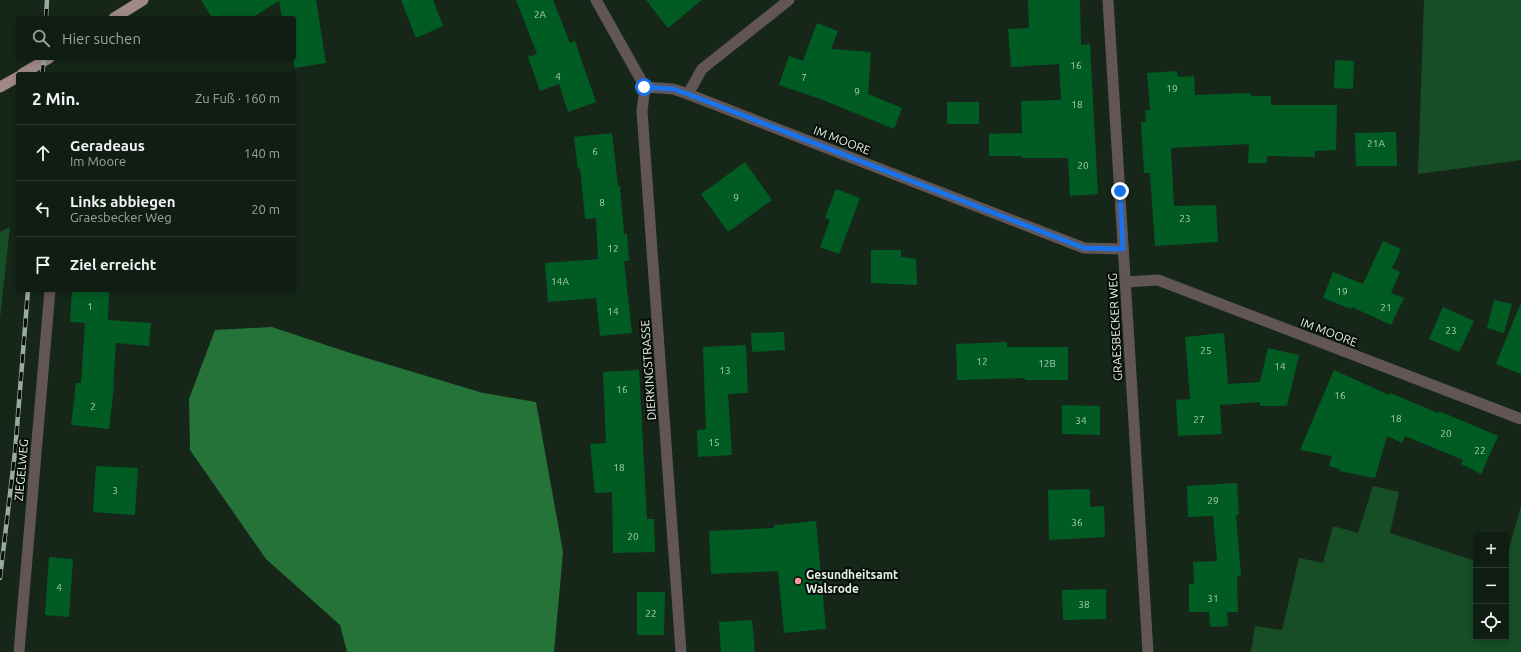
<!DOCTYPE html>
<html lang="de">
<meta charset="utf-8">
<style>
:root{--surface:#101d13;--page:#1e2a21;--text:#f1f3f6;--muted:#9ca2a0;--line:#303b33}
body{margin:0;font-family:Ubuntu,sans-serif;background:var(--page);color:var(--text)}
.controls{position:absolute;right:12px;bottom:12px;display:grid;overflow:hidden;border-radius:4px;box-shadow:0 2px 6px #0003}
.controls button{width:36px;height:36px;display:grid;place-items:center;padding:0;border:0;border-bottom:1px solid var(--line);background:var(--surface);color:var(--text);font:20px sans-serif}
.stop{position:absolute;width:12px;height:12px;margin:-9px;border:3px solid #1a73e8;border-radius:50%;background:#fff}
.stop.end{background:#1a73e8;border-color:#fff;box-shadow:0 1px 4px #0008}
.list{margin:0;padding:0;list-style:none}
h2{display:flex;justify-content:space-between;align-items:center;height:52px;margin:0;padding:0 16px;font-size:17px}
h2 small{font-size:13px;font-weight:400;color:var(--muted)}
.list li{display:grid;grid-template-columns:26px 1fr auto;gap:12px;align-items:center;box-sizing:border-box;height:56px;padding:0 16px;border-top:1px solid var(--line)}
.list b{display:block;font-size:15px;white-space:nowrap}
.list p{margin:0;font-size:13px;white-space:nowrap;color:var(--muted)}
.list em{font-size:13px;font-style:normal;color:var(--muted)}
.icon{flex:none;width:22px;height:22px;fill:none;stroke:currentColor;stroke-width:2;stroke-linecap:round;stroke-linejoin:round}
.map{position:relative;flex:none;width:1521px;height:652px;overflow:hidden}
.search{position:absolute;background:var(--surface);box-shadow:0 2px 6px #0003;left:16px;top:16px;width:280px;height:44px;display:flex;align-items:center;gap:10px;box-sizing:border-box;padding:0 14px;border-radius:4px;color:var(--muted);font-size:15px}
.panel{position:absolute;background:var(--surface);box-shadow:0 2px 6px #0003;left:16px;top:72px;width:280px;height:220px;border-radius:4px}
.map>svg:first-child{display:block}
.green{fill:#184e26}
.water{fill:#257339}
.building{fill:#005c23}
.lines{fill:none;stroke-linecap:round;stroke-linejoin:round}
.minor{stroke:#615555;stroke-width:11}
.primary{stroke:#a08888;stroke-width:11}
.rail-casing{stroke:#9ca99e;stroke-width:4.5}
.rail{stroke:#070e08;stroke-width:3;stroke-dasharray:9;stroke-linecap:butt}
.route{stroke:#1a73e8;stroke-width:5}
.poi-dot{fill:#f59b9f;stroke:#070e08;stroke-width:1.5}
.labels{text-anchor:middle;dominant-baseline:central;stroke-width:4;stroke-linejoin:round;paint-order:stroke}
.number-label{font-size:10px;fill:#acccb6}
.street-label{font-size:12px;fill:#e6f1e7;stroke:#070e08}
.poi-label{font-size:12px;font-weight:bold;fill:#e6f1e7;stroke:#070e08;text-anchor:start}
</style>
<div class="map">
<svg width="1521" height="652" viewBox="0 0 1521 652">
<rect width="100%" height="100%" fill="#162719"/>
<g class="green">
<path d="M1424 0H1521V160L1418 174Z"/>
<path d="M10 227 0 319V232Z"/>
<path d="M1373 486 1399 492 1390 533 1476 561V637H1506V559L1521 506V652H1251L1255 626 1282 630 1299 558 1323 563 1333 526 1358 533Z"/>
</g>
<path class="water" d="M272 327 350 353 483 393 536 402 563 552 554 652H347L340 625 266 559 190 450 189 399 215 330Z"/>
<g class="building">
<path d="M201 0H316L326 63 294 68V18H282L279 1 251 18H212Z"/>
<path d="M401 0H433L443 26 416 38Z"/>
<path d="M516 0H553L570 43 575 41 596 102 568 112 559 84 540 91 528 57 537 54Z"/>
<path d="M646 0H702L668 28Z"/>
<path d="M1028 0H1080L1081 45 1090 44 1098 194 1070 196 1068 158H1022V156H989V134L1022 133 1021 101 1061 100 1059 64 1011 67 1008 29 1029 28Z"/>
<path d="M817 23 838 31 831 49 871 52 868 94 902 108 894 129 823 100 779 85 789 56 803 61Z"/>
<path d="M1335 60 1354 61 1353 89 1334 88Z"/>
<path d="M1177 71 1178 77 1194 76 1195 95 1251 93V96H1271V105H1337L1336 150 1315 151V157L1267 156V163H1248L1249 144 1171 148 1174 206 1216 205 1218 242 1155 246 1150 173H1144L1141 122H1146L1145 110H1150L1147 73Z"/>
<rect x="947" y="102" width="32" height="22"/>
<path d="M1396 132 1397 166H1356L1355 133Z"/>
<path d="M612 133 618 186H620L624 234H627L629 261H624L632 333 600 336 596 298 548 302 545 263 598 259 596 218 585 219 580 168 578 169 574 137Z"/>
<path d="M745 162 772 200 728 232 701 194Z"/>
<path d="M836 189 860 198 839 254 820 247 830 220 825 218Z"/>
<path d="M1383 241 1401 249 1392 268 1400 272 1391 293 1404 298 1391 325 1352 307 1351 309 1323 298 1333 272 1363 284Z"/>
<path d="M871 250H901V257L916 259 917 285 871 283Z"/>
<path d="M72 290H109L108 320 151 323 149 346 116 343 113 387H114L109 429 71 425 76 383H81L85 323 70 322Z"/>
<path d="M1494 300 1512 304 1504 333 1487 328Z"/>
<path d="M1520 305H1521V374L1496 364Z"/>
<path d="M1443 307 1474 321 1459 352 1429 339Z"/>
<path d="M784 332 785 350 752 352 751 333Z"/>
<path d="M1224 333 1228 384 1260 382 1268 348 1299 355 1287 406H1260V402L1220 405 1222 434 1178 436 1176 400 1190 399 1185 337Z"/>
<path d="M1007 342V347H1068V380H1025V378L957 380 956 344Z"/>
<path d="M746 345 748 393 728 394 732 455 698 457 697 430 706 429 703 347Z"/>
<path d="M639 370 647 519H654L655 552 613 553 612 492 595 493 590 444 606 443 603 372Z"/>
<path d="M1334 370 1389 395 1390 393 1438 413 1439 411 1498 436 1481 474 1461 464 1463 460 1405 436 1402 443 1387 436 1375 478 1339 471 1340 469 1329 466 1332 456 1300 450Z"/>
<path d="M1062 405 1100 406V435L1062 434Z"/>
<path d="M96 466 138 468 135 515 93 512Z"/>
<path d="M1237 483 1239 515H1236L1241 576 1237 577 1238 612H1227L1228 626 1210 627 1209 612H1189V584H1194L1193 562 1217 561 1213 516 1188 517 1187 486Z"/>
<path d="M1090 489V507L1104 506 1105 537 1049 540 1048 490Z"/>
<path d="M816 521 826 629 784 633 778 571 711 574 709 531 774 528V525Z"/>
<path d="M49 557 73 559 69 617 45 615Z"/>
<path d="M1106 589V619L1063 620 1062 590Z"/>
<path d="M637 592H665L664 635H637Z"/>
<path d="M752 620 755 652H721L719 622Z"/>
</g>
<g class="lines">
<g class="minor">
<path d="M596 0 645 87"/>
<path d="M1108 0 1148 652"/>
<path d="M645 87 642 111 681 652"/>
<path d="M645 87 673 89 688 94 1084 248 1123 249"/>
<path d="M688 94 702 69 789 0"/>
<path d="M1125 282 1158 280 1521 419"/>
<path d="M19 652 50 290"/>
</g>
<g class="primary">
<path d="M114 18 143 0"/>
<path d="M22 74 49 58"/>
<path d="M0 87 18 77"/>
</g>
<defs>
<g id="rail">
<path d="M46 18 47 0"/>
<path d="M42 74 44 58"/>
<path d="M0 578 15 452 28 290"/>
</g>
</defs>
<use href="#rail" class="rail-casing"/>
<use href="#rail" class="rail"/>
</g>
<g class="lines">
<path class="route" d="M644 87 673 89 688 94 1084 248 1123 249 1120 191"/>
</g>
<circle class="poi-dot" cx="798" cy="581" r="4"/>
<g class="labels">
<g class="number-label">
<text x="540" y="14">2A</text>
<text x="1076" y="65">16</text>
<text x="558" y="76">4</text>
<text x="804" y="77">7</text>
<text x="1172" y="88">19</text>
<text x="857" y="91">9</text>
<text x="1077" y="104">18</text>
<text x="1376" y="143">21A</text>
<text x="595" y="151">6</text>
<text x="1083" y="165">20</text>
<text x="736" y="197">9</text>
<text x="602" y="202">8</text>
<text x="1185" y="218">23</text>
<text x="613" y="248">12</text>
<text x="560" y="281">14A</text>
<text x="1342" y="291">19</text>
<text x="90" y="306">1</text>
<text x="1386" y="307">21</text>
<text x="613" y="311">14</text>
<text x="1451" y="330">23</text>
<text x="1206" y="350">25</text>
<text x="982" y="361">12</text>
<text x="1047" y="363">12B</text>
<text x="1280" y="366">14</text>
<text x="725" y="370">13</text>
<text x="622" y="389">16</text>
<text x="1340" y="395">16</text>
<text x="93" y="406">2</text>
<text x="1396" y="418">18</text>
<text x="1199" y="419">27</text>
<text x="1081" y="420">34</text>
<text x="1446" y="433">20</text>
<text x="714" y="442">15</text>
<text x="1480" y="450">22</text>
<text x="619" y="467">18</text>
<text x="115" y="490">3</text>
<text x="1213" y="500">29</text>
<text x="1077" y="522">36</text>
<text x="633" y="536">20</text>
<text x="59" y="587">4</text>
<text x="1213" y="598">31</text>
<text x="1084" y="604">38</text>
<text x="651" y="613">22</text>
</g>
<g class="street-label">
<text transform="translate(842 140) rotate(21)">IM MOORE</text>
<text transform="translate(1115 327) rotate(-93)">GRAESBECKER WEG</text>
<text transform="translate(1329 332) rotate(21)">IM MOORE</text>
<text transform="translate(648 370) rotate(-94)">DIERKINGSTRASSE</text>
<text transform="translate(21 470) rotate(-85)">ZIEGELWEG</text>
</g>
<g class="poi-label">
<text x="806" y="574">Gesundheitsamt<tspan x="806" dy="14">Walsrode</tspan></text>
</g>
</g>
</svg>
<div class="controls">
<button>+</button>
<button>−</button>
<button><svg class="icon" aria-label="locate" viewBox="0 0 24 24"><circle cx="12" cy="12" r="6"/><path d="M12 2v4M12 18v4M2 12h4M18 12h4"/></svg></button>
</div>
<div class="stop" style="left:644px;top:87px"></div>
<div class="stop end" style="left:1120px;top:191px"></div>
<div class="search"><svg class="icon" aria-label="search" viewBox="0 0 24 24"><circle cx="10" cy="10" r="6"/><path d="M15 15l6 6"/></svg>Hier suchen</div>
<section class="panel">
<h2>2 Min.<small>Zu Fuß · 160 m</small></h2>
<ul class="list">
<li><svg class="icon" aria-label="ahead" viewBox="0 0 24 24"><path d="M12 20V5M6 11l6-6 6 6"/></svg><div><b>Geradeaus</b><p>Im Moore</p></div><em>140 m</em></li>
<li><svg class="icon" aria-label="left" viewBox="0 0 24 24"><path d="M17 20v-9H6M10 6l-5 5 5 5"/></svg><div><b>Links abbiegen</b><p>Graesbecker Weg</p></div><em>20 m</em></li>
<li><svg class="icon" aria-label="arrive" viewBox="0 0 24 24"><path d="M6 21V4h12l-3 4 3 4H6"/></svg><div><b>Ziel erreicht</b></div></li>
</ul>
</section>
</div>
